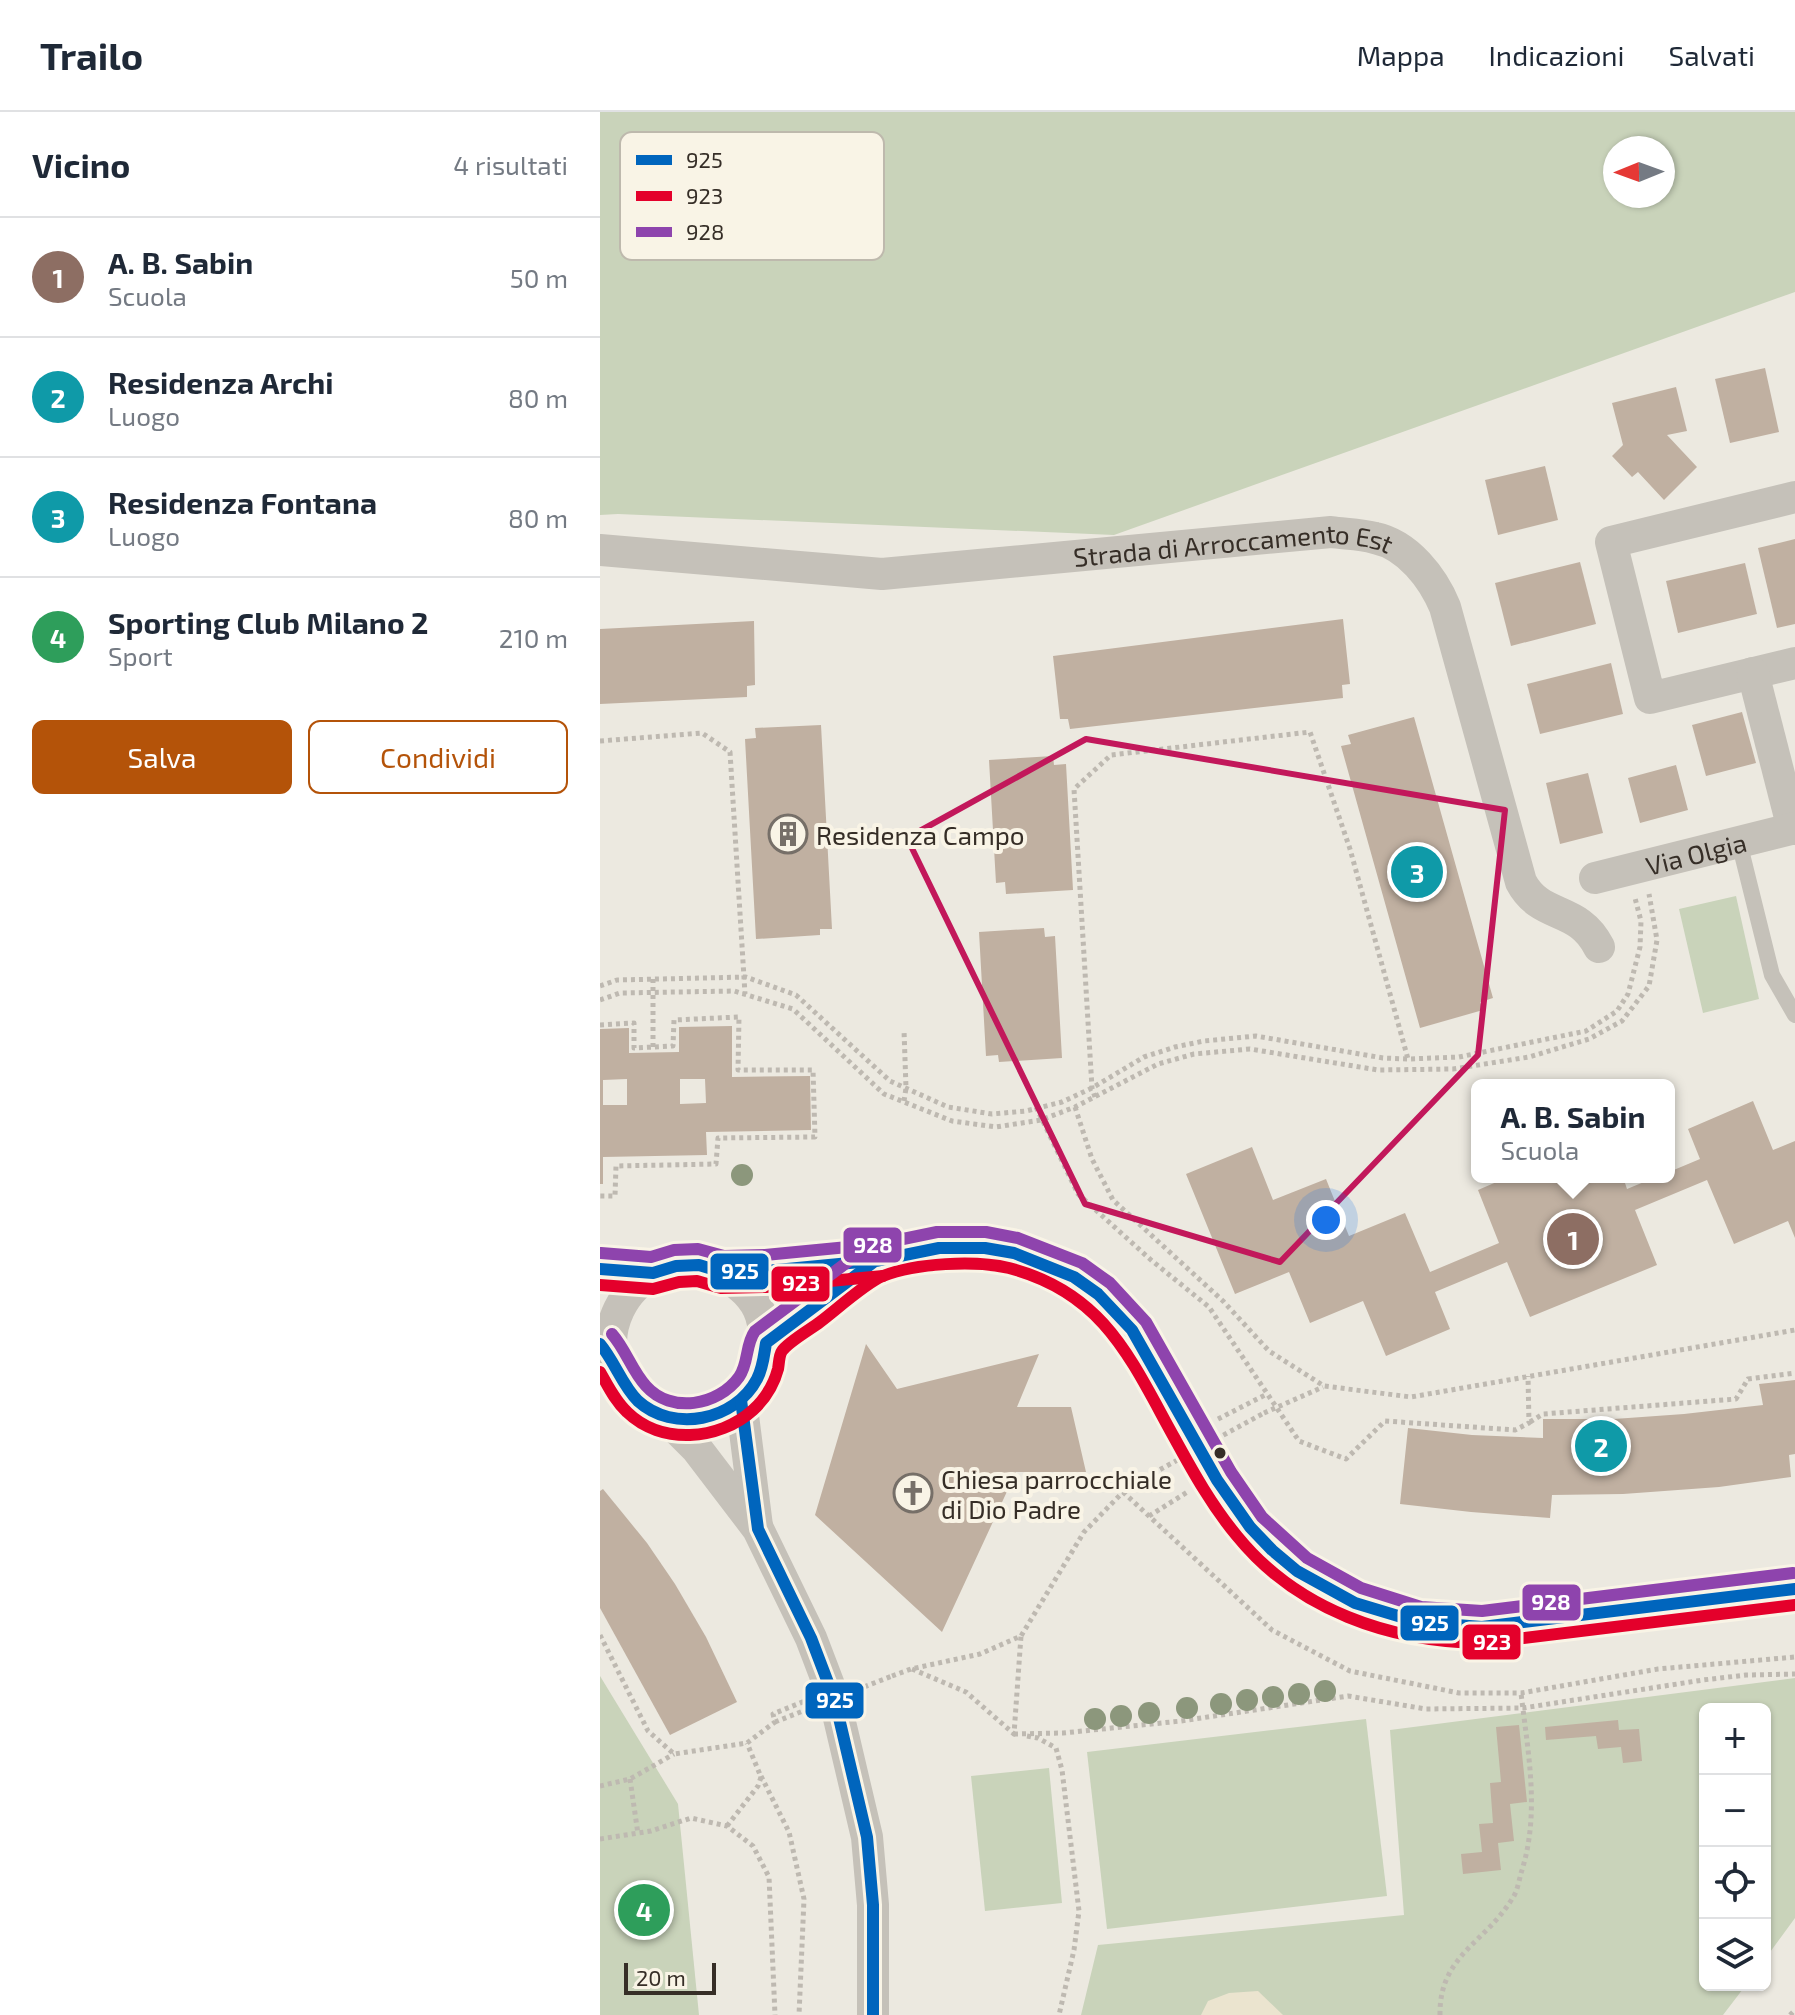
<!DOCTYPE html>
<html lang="it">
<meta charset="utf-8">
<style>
:root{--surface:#fff;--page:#f2f2f3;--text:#1f2937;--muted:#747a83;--line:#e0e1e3;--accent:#b45309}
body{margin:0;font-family:"Exo 2",sans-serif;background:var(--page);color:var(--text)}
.controls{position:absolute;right:24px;bottom:24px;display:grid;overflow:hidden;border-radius:12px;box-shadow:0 2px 6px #0004}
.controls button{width:72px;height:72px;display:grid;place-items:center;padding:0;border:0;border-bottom:2px solid var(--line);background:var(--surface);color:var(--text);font:40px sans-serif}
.compass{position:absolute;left:1003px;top:24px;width:72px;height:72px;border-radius:50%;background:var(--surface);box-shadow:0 2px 6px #0004;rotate:269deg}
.scale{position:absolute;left:24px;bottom:20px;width:92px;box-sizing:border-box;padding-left:8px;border:4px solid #362e27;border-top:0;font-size:22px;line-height:28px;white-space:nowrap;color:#362e27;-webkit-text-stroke:6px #f9f4e6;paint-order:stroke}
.you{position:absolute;left:726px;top:1108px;width:28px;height:28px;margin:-20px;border:6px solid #fff;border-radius:50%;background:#1a73e8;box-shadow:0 0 0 12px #1a73e833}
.badge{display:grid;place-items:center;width:52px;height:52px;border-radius:50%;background:var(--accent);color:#fff;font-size:26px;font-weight:700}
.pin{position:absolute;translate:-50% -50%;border:4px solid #fff;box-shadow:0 2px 8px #0006}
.popup{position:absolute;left:871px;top:967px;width:204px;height:104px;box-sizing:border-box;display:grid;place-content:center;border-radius:12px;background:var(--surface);filter:drop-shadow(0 2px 6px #0005);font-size:26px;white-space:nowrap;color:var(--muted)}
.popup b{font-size:30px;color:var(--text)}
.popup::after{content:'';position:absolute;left:50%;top:100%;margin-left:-16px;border:16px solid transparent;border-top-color:var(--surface)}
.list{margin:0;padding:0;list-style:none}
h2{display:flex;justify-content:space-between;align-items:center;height:104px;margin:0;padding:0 32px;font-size:34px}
h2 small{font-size:26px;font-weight:400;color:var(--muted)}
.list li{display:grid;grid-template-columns:52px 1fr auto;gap:24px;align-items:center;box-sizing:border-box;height:120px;padding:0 32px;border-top:2px solid var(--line)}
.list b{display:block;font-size:30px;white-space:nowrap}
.list p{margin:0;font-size:26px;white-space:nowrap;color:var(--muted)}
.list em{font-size:26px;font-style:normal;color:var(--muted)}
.actions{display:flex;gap:16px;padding:24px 32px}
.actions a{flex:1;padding:18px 0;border:2px solid var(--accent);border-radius:12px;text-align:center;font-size:28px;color:var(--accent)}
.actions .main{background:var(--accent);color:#fff}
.icon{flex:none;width:44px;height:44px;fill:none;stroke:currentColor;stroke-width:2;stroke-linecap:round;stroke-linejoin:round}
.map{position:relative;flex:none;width:1195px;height:1903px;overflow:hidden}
header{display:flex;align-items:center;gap:48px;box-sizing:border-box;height:112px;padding:0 40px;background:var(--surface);border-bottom:2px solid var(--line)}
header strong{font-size:38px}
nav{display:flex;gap:44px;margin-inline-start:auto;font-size:28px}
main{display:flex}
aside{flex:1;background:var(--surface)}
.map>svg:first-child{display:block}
.green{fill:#c9d3ba;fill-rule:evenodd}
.plaza{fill:#ebe4cf}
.building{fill:#c0b0a1;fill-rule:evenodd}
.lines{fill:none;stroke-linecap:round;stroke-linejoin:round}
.path{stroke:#beb9b1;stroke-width:5;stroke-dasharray:4 4;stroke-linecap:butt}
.lane{stroke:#c5c1b9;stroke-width:16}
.street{stroke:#c5c1b9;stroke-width:32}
.path-bridge{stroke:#beb9b1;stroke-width:5;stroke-dasharray:4 4;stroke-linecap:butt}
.bus-1-casing{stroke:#f9f4e6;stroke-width:18}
.bus-2-casing{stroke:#f9f4e6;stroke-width:18}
.bus-3-casing{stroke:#f9f4e6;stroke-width:18}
.bus-1{stroke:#0065bd;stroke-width:12}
.bus-2{stroke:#e4002b;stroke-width:12}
.bus-3{stroke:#8e44ad;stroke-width:12}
.tree{fill:#8c977c}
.marked{fill:none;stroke:#c2185b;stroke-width:6;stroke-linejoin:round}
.bus-dot{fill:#362e27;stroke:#f9f4e6;stroke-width:3}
.labels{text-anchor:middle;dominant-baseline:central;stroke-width:8;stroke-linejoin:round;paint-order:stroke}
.street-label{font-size:26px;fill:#362e27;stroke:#f9f4e6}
.poi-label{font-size:26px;fill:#362e27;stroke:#f9f4e6;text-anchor:start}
.key{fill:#f9f4e6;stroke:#beb9ad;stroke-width:2}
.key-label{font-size:22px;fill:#362e27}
.line-badge{stroke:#f9f4e6;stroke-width:3}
.badge-label{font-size:22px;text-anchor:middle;font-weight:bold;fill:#fff}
</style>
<header>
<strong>Trailo</strong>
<nav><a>Mappa</a><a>Indicazioni</a><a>Salvati</a></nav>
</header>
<main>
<aside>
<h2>Vicino<small>4 risultati</small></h2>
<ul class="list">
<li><span class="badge" style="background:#8d6e63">1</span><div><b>A. B. Sabin</b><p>Scuola</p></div><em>50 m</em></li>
<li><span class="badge" style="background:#0f9aa8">2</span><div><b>Residenza Archi</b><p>Luogo</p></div><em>80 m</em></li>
<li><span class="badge" style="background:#0f9aa8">3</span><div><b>Residenza Fontana</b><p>Luogo</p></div><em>80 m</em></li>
<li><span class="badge" style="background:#2e9e5b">4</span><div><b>Sporting Club Milano 2</b><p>Sport</p></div><em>210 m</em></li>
</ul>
<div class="actions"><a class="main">Salva</a><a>Condividi</a></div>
</aside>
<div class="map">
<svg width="1195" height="1903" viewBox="0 0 1195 1903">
<rect width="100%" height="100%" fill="#ece9e0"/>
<g class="green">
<path d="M0 0H1195V180L514 423 18 402 0 403ZM1015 36H1063V84H1015Z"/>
<path d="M1136 784 1159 887 1103 901 1079 797Z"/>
<path d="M0 1564 78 1692 99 1903H0Z"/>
<path d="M1195 1566V1806L1165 1847V1597H1105V1873H1146L1123 1903H481L498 1833 804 1803 790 1618Z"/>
<path d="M766 1607 787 1784 507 1817 487 1640Z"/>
<path d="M449 1656 462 1791 385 1799 371 1664Z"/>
</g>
<path class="plaza" d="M658 1879 683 1903H601L608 1889 629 1881Z"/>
<g class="building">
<path d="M1165 256 1179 320 1130 331 1115 267Z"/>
<path d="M1076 275 1087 319 1067 323 1097 355 1064 388 1038 360 1032 365 1012 344 1023 333 1012 291Z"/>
<path d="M945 354 958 408 898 423 885 368Z"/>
<path d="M1195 427V512L1177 516 1158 436Z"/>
<path d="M980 450 996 512 911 534 895 471Z"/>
<path d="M1145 451 1157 502 1078 521 1066 469Z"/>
<path d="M743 507 750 572 742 573 743 586 470 617 468 607H460L453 544Z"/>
<path d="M154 509 155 573 147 574V585L0 592V517Z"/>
<path d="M1011 551 1023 602 940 622 927 572Z"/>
<path d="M1142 600 1156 651 1106 664 1092 613Z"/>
<path d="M814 605 893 886 880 890 883 898 820 916 741 634 751 632 748 623Z"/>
<path d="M221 613 232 817H220V823L156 827 145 627 156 626 155 616Z"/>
<path d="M453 644 454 653 466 652 473 778 406 782 405 770 396 771 389 648Z"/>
<path d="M1076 653 1088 698 1040 711 1028 666Z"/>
<path d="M988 661 1003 721 960 732 946 671Z"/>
<path d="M444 816 445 825 455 824 462 946 399 950 398 943 386 944 379 820Z"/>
<path d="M132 914V965L210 964 211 1018 106 1020 107 1043 3 1045V1072H0V917L29 916V941L79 940V915ZM27 967V993H3V968ZM80 967H105L106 991 80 992Z"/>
<path d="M1153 989 1173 1038 1195 1029V1126L1188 1109 1134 1132 1107 1068 1035 1098 1057 1153 930 1205 907 1150 835 1180 850 1217 786 1244 763 1189 710 1211 689 1160 635 1182 586 1062 652 1035 673 1088 726 1067 749 1124 805 1101 830 1160 899 1131 878 1078 908 1065H1023L1027 1077 1056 1065H1069V1060L1100 1047 1088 1017Z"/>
<path d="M266 1232 297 1277 439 1242 417 1295H471L486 1360H416L342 1520 215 1403Z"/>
<path d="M1195 1268V1342L1189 1343 1191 1365 1119 1375 1023 1382 952 1383 950 1406 871 1400 800 1392 808 1316 872 1323 943 1326V1307H1014L1084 1302 1163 1293 1159 1272Z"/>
<path d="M3 1377 47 1431 75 1472 106 1525 137 1590 70 1623 0 1496V1379Z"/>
<path d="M1018 1608 1019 1618 1039 1617 1042 1649 1023 1651 1021 1635 998 1637 996 1624 946 1628 945 1615Z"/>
<path d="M919 1613 927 1690 910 1692 914 1729 898 1731 901 1758 863 1762 861 1742 882 1740 879 1712 893 1711 890 1671 901 1670 896 1615Z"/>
</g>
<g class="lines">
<g class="path">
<path d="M0 629 102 621 130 640 145 882"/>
<path d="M53 867V935"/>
<path d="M0 874 17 868 146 865 196 883 290 969 348 995 392 1002 426 999 462 990 492 976 544 945 575 935 604 929 656 924 783 946 808 947 859 945 986 919 1017 899 1028 882 1040 835 1041 809 1035 786"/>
<path d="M0 888 20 881 134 879 193 897 284 982 352 1009 396 1015 441 1008 475 995 558 952 594 942 650 937 778 958 853 957 929 945 989 927 1022 909 1049 874 1057 828 1049 782"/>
<path d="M0 913 34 911V936L73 934 74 908 139 905 138 958H213L215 1025 118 1026 116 1052 16 1054 15 1084H0"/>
<path d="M495 985 492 976 474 677 511 643 710 620 750 737 808 947"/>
<path d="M304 989 306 976 304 918"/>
<path d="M436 995 478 1082 551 1148 609 1195 699 1329 746 1347 785 1309 915 1318 929 1311 928 1264"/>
<path d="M475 995 492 1047 513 1088 623 1189 669 1239 724 1274 811 1285 1195 1218"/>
<path d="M664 1301 723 1275"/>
<path d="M618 1307 667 1282"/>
<path d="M930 1310 943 1302 1136 1287 1148 1267 1195 1261"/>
<path d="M523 1380 672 1518 750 1559 859 1581H921L1058 1557 1195 1545"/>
<path d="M549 1404 589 1379"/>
<path d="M0 1523 48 1619 74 1642 147 1631 175 1610 173 1602 205 1589"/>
<path d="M312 1557 366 1580 414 1622 421 1524"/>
<path d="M292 1564 311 1557 380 1542 421 1524 484 1420 523 1380 539 1369"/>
<path d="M414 1622 463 1621 581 1609 748 1584 826 1597 923 1596 1103 1568 1146 1563 1195 1562"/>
<path d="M427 1624 438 1626 456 1636 462 1658 479 1799 474 1838 459 1903"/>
<path d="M161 1664 189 1720 204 1787 199 1903"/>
<path d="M30 1667 38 1722"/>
<path d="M0 1674 30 1667 74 1642"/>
<path d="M127 1714 158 1674 161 1665 147 1631"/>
<path d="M0 1727 51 1719 91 1706 127 1714 153 1734 169 1765 175 1903"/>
<path d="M840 1903C839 1844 885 1831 912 1787 918 1779 919 1767 922 1758 940 1700 928 1641 921 1581"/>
<path d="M1190 1903 1195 1898"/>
</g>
<path class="lane" d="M1139 730 1172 863 1195 903"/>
<g class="street">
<path d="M1195 385 1011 430 1050 586 1195 551"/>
<path id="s1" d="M0 438 282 462 731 420C745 422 761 422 775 426 808 433 833 466 845 495L921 770C941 808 978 793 999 835"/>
<path d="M1153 561 1193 717"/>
<path id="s2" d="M995 766 1195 716"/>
<path d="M0 1157 53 1161"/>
<path d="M122 1160C138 1172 155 1184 161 1204 181 1263 125 1326 64 1304 39 1295 19 1273 13 1248 5 1214 23 1176 55 1161 85 1147 95 1157 122 1160 133 1161 146 1159 157 1159 197 1158 239 1155 278 1148 313 1142 345 1134 381 1136 405 1137 427 1145 448 1154 523 1186 550 1246 588 1313 610 1353 631 1396 663 1430 718 1486 806 1519 884 1515 925 1512 965 1505 1005 1500 1068 1493 1132 1485 1195 1477"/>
<path d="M166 1231 275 1149"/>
<path d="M141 1288 157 1414"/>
<path d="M64 1304 97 1337 158 1417 211 1526 235 1589 267 1725 273 1793V1903"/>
</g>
<g class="path-bridge">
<path d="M539 1369 664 1301"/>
<path d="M175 1610 292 1564"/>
</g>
<defs>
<g id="bus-1">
<path d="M0 1157 53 1161 76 1154 99 1153 122 1160 166 1159 281 1148"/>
<path d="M0 1232C15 1250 22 1273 38 1289 73 1321 135 1309 157 1267 163 1256 164 1243 166 1231L275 1149 339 1136H385L414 1141 474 1165 498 1182 532 1218 617 1368 650 1415 672 1438 697 1459 755 1491 818 1510 882 1515 1195 1477"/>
<path d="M141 1288 158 1417 211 1526 235 1589 267 1725 273 1793V1903"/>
</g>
<g id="bus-2">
<path d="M0 1173 53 1177 79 1170 97 1169 121 1176 166 1175 283 1164"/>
<path d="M0 1260C8 1274 15 1289 27 1300 61 1333 119 1329 153 1298 165 1287 174 1272 178 1257 179 1252 179 1243 182 1239 188 1230 211 1217 220 1210 236 1198 267 1170 283 1164 316 1151 375 1148 409 1156 505 1181 531 1248 575 1327 593 1360 612 1394 637 1424 697 1498 790 1530 883 1531L1195 1493"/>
</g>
<g id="bus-3">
<path d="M1 1141 51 1145 74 1138 98 1137 124 1144 165 1143 279 1132"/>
<path d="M12 1222C26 1238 32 1259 46 1274 71 1302 118 1294 139 1265 149 1251 145 1233 155 1219L269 1134 337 1120H386L418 1126 482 1151 510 1171 546 1210 631 1360 662 1405 707 1446 761 1476 821 1495 882 1499 1193 1461"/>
</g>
</defs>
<use href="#bus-1" class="bus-1-casing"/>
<use href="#bus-2" class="bus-2-casing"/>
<use href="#bus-3" class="bus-3-casing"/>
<use href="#bus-1" class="bus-1"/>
<use href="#bus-2" class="bus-2"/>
<use href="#bus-3" class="bus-3"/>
</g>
<g class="tree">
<circle cx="142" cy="1063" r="11"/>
<circle cx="725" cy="1579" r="11"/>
<circle cx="699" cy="1582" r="11"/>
<circle cx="673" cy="1585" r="11"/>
<circle cx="647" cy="1588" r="11"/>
<circle cx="621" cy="1592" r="11"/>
<circle cx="587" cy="1596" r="11"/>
<circle cx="549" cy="1601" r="11"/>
<circle cx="521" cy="1604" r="11"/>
<circle cx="495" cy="1607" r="11"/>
</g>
<path class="marked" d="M486 627 905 698 878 943 680 1150 485 1092 307 726Z"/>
<defs>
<symbol id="building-ring" viewBox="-11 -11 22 22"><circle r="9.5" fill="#f9f4e6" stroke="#766f68" stroke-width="1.5"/><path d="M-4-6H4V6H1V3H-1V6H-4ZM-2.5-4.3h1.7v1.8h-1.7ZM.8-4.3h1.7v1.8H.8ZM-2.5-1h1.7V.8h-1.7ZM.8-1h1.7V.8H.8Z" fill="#766f68"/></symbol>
<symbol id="church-ring" viewBox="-11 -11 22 22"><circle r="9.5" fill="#f9f4e6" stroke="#766f68" stroke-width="1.5"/><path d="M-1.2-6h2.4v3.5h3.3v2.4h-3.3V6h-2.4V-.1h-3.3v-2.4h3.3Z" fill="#766f68"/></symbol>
</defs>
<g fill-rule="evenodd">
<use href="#building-ring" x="166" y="700" width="44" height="44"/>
<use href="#church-ring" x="291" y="1359" width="44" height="44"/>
</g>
<circle class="bus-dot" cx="620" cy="1341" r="7"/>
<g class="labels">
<g class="street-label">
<text stroke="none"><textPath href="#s1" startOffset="636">Strada di Arroccamento Est</textPath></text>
<text stroke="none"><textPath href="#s2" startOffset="104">Via Olgia</textPath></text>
</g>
<g class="poi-label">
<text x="216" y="722">Residenza Campo</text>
<text x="341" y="1366">Chiesa parrocchiale<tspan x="341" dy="30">di Dio Padre</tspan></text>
</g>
</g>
<rect x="20" y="20" width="264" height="128" rx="12" class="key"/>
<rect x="36" y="43" width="36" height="10" fill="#0065bd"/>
<rect x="36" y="79" width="36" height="10" fill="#e4002b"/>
<rect x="36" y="115" width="36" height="10" fill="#8e44ad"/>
<g class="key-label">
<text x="86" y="56">925</text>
<text x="86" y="92">923</text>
<text x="86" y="128">928</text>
</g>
<g class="line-badge">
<rect x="242" y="1114" width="61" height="38" rx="8" fill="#8e44ad"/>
<rect x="109" y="1140" width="61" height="39" rx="8" fill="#0065bd"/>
<rect x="170" y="1153" width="61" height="38" rx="8" fill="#e4002b"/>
<rect x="921" y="1471" width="61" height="39" rx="8" fill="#8e44ad"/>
<rect x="799" y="1492" width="61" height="38" rx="8" fill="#0065bd"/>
<rect x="861" y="1511" width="61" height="38" rx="8" fill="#e4002b"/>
<rect x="204" y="1569" width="61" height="39" rx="8" fill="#0065bd"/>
</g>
<g class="badge-label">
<text x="273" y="1141">928</text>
<text x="140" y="1167">925</text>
<text x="201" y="1179">923</text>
<text x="951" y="1498">928</text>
<text x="830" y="1519">925</text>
<text x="892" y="1538">923</text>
<text x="235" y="1596">925</text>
</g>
</svg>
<div class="controls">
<button>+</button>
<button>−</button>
<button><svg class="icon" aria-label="locate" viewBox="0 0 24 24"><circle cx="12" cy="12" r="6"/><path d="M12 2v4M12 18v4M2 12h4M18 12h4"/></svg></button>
<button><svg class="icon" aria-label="layers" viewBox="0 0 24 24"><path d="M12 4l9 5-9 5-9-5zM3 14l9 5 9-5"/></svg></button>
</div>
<svg class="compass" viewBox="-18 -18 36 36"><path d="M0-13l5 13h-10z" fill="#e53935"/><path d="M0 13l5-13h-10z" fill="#747a83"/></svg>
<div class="scale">20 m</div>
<div class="you"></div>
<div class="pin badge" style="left:973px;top:1127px;background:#8d6e63">1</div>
<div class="popup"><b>A. B. Sabin</b>Scuola</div>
<div class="pin badge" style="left:1001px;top:1334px;background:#0f9aa8">2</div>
<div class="pin badge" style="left:817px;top:760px;background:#0f9aa8">3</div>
<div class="pin badge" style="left:44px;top:1798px;background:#2e9e5b">4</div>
</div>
</main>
